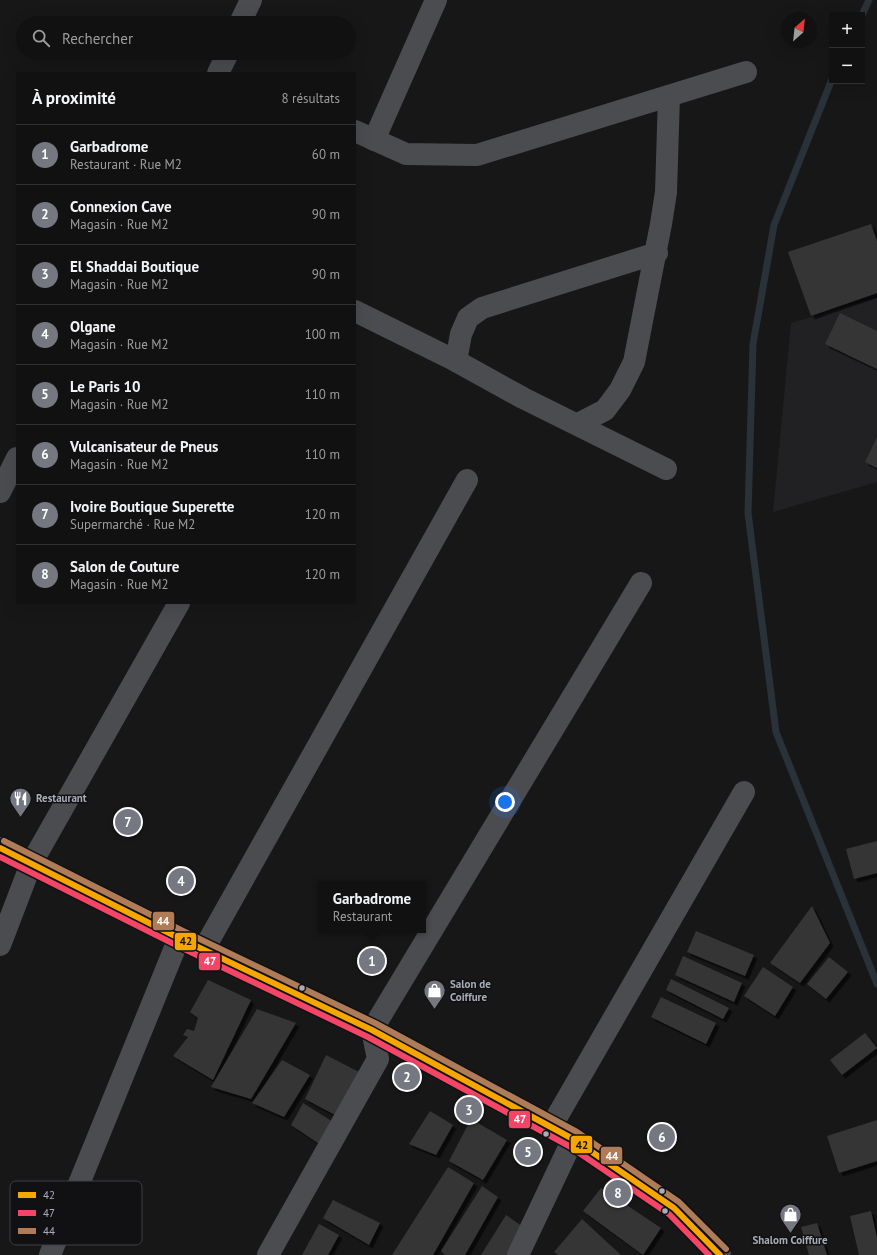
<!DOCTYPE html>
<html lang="fr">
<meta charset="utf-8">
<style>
:root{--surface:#111;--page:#1e1f1f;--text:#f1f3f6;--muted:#9c9d9f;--line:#303131;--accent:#757880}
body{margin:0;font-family:"PT Sans",sans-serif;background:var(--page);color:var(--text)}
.controls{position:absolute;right:12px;top:12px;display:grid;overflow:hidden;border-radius:0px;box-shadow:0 4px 16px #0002}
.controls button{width:36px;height:36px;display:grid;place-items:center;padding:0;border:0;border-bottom:1px solid var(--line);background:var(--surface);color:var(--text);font:20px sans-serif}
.compass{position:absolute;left:781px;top:12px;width:36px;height:36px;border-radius:50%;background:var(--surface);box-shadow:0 4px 16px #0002;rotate:27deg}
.you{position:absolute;left:505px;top:802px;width:14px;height:14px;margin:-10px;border:3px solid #fff;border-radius:50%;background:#1a73e8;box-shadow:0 0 0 6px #1a73e833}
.badge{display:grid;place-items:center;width:26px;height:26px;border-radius:50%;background:var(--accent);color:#fff;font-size:13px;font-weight:700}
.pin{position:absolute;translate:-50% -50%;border:2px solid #fff;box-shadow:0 1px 4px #0006}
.popup{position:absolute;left:318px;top:881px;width:108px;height:52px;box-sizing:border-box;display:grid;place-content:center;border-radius:0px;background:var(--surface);filter:drop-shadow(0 1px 3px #0005);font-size:13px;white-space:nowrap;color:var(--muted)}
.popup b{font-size:15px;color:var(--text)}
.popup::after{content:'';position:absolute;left:50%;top:100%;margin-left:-8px;border:8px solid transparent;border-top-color:var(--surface)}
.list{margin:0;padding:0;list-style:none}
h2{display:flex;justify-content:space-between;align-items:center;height:52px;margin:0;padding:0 16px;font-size:17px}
h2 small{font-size:13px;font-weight:400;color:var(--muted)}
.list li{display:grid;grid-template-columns:26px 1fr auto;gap:12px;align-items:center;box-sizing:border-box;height:60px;padding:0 16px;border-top:1px solid var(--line)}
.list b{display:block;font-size:15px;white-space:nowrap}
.list p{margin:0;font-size:13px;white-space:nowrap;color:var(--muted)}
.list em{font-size:13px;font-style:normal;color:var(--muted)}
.icon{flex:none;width:22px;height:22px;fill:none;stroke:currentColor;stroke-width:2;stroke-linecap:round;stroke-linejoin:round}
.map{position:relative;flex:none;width:877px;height:1255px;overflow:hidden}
.search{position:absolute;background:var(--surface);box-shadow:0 4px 16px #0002;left:16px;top:16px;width:340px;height:44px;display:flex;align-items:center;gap:10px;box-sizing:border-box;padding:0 14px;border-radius:22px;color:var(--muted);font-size:15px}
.panel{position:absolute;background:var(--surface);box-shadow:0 4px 16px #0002;left:16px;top:72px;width:340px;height:532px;border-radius:0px}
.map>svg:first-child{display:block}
.built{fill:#212123}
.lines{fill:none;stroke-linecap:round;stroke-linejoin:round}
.stream{stroke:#2a3239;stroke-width:7}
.building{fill:#353536;filter:url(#shadow)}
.minor{stroke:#4b4c50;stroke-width:22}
.tertiary{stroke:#4b4c50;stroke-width:22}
.bus-1-casing{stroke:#111113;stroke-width:9}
.bus-2-casing{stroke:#111113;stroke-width:9}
.bus-3-casing{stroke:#111113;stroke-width:9}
.bus-1{stroke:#f7a600;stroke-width:6}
.bus-2{stroke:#f34667;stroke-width:6}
.bus-3{stroke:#b07c57;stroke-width:6}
.bus-dot{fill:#a8adb8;stroke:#111113;stroke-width:1.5}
.labels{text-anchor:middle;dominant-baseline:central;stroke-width:3;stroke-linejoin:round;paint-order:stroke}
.poi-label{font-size:11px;font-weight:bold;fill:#a8adb8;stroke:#111113;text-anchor:start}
.key{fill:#111113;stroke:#3e4045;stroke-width:1}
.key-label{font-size:11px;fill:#a8adb8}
.line-badge{stroke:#111113;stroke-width:1.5}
.badge-label{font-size:11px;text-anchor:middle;font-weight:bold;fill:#fff}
.pale-badge-label{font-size:11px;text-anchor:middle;font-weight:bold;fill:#111}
</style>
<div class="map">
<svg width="877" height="1255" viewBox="0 0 877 1255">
<defs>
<filter id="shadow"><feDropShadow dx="3.5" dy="3.5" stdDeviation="0" flood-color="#0009"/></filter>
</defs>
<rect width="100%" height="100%" fill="#171717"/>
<path class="built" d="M877 298V482L773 512 791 323Z"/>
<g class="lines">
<g class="stream">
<path d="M862 15 869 0"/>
<path d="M832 79 774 225 753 344 748 513 776 732 877 984"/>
</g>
</g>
<g class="building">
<path d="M871 224 877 241V293L811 316 788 252Z"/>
<path d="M840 313 877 331V369L825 344Z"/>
<path d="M877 437V468L865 462Z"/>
<path d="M877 841V873L854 879 846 849Z"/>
<path d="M812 906 830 943 800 983 770 963Z"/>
<path d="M696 931 754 955 745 976 687 952Z"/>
<path d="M683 956 742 983 734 1002 675 975Z"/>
<path d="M829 957 848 972 826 999 807 984Z"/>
<path d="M763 967 793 987 775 1016 744 996Z"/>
<path d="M671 979 729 1008 723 1019 666 990Z"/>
<path d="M208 980 251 1000 213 1080 173 1056 188 1037 183 1035 187 1029 194 1031 198 1018 190 1012Z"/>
<path d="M661 997 716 1023 706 1044 651 1017Z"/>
<path d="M257 1009 296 1023 251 1099 211 1087Z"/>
<path d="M865 1033 877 1048 842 1075 830 1060Z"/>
<path d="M326 1055 361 1073 337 1116 305 1099Z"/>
<path d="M282 1060 310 1075 284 1117 252 1103Z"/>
<path d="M303 1103 333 1122 321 1145 291 1125Z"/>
<path d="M430 1111 453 1125 436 1155 409 1144Z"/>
<path d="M471 1119 507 1140 483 1180 449 1161Z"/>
<path d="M877 1120V1161L839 1173 827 1136Z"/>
<path d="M448 1167 474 1183 433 1255H392Z"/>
<path d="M482 1186 498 1197 465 1255H445L441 1251Z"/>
<path d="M601 1188 661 1228 643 1255 583 1211Z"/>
<path d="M333 1200 380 1223 369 1245 323 1218Z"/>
<path d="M871 1211 877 1238V1255H859L850 1216Z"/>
<path d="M506 1215 526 1229 510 1255H481Z"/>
<path d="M582 1219 621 1255H558L554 1252Z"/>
<path d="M817 1223 827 1255H809L801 1227Z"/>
<path d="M319 1224 339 1235 328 1255H302Z"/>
</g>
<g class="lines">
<g class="minor">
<path d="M240 23 251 0"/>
<path d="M218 73 228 53"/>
<path d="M355 131 406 154 477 155 746 72"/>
<path d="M374 140 436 0"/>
<path d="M355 311 456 361 523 398 666 469"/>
<path d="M456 361 461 334 468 318 482 308 657 253"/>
<path d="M578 424 605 410 620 390 634 362 661 224 666 192 669 96"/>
<path d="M0 492 17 458"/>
<path d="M0 945 31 864 179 603"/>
<path d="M204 949 467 480"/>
<path d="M551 1127 744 792"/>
<path d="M50 1255 179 938"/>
<path d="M268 1255 378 1059 372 1030 641 583"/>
<path d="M518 1255 573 1139"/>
</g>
<path class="tertiary" d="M0 848 179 938 372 1030 573 1139 674 1208 720 1255"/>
<defs>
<path id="bus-1" d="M0 848 179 938 372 1030 573 1139 674 1208 720 1255"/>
<path id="bus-2" d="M0 857 176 945 368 1037 569 1146 669 1214 709 1255"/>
<path id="bus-3" d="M4 841 183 931 375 1023 577 1132 679 1202 726 1249"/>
</defs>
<use href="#bus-1" class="bus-1-casing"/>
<use href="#bus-2" class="bus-2-casing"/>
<use href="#bus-3" class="bus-3-casing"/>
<use href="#bus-1" class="bus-1"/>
<use href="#bus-2" class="bus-2"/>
<use href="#bus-3" class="bus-3"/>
</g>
<defs>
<symbol id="restaurant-pin" viewBox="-11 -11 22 30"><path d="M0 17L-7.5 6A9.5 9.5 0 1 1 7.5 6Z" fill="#757880" stroke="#111113"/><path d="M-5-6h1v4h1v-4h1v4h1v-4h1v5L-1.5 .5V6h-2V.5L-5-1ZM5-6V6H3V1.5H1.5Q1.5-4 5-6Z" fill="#fff"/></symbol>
<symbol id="shop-pin" viewBox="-11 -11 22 30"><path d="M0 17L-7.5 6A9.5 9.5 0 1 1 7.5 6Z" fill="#757880" stroke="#111113"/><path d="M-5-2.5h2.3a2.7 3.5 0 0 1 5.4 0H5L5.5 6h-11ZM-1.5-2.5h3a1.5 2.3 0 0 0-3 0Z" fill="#fff"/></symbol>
</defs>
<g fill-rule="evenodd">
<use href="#restaurant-pin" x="8" y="786" width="25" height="34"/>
<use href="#shop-pin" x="422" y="978" width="25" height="34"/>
<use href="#shop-pin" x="778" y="1202" width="25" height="34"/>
</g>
<g class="bus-dot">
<circle cx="302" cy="988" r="3.5"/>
<circle cx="546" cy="1134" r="3.5"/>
<circle cx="662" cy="1191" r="3.5"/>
<circle cx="665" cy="1211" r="3.5"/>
</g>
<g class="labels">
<g class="poi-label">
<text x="36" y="798">Restaurant</text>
<text x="450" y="984">Salon de<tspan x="450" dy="13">Coiffure</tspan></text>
<text x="790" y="1240" text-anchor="middle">Shalom Coiffure</text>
</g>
</g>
<rect x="10" y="1181" width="132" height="64" rx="6" class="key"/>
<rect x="18" y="1192" width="18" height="6" fill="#f7a600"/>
<rect x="18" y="1210" width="18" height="6" fill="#f34667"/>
<rect x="18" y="1228" width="18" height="6" fill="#b07c57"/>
<g class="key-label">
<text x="43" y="1199">42</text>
<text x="43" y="1217">47</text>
<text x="43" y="1235">44</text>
</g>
<g class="line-badge">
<rect x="152" y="911" width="23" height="20" rx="4" fill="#b07c57"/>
<rect x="174" y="932" width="23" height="19" rx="4" fill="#f7a600"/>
<rect x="198" y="952" width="23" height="19" rx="4" fill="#f34667"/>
<rect x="508" y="1110" width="23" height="19" rx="4" fill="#f34667"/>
<rect x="570" y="1135" width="23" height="19" rx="4" fill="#f7a600"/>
<rect x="600" y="1146" width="23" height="19" rx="4" fill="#b07c57"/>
</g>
<g class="badge-label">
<text x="163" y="925">44</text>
<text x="210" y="965">47</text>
<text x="520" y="1123">47</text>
<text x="612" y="1160">44</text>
</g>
<g class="pale-badge-label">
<text x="186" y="945">42</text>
<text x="582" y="1149">42</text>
</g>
</svg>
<div class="controls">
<button>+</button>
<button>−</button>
</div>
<svg class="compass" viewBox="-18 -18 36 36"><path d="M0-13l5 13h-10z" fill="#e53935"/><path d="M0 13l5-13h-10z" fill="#9c9d9f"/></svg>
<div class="you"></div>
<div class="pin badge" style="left:372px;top:961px">1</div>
<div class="popup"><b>Garbadrome</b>Restaurant</div>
<div class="pin badge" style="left:407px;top:1077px">2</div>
<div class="pin badge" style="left:469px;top:1110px">3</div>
<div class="pin badge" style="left:181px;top:881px">4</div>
<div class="pin badge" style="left:528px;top:1152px">5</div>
<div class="pin badge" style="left:662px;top:1137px">6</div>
<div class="pin badge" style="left:128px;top:822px">7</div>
<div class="pin badge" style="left:618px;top:1193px">8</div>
<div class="search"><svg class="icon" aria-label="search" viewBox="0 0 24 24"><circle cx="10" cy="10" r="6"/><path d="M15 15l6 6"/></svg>Rechercher</div>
<section class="panel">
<h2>À proximité<small>8 résultats</small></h2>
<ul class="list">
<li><span class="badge">1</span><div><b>Garbadrome</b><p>Restaurant · Rue M2</p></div><em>60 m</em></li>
<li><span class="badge">2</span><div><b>Connexion Cave</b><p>Magasin · Rue M2</p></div><em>90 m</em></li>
<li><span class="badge">3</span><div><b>El Shaddai Boutique</b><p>Magasin · Rue M2</p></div><em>90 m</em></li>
<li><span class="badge">4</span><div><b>Olgane</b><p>Magasin · Rue M2</p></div><em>100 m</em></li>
<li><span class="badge">5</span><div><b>Le Paris 10</b><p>Magasin · Rue M2</p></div><em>110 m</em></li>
<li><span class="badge">6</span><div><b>Vulcanisateur de Pneus</b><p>Magasin · Rue M2</p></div><em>110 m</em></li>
<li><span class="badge">7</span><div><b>Ivoire Boutique Superette</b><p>Supermarché · Rue M2</p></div><em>120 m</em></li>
<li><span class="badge">8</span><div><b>Salon de Couture</b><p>Magasin · Rue M2</p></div><em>120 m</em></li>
</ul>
</section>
</div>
